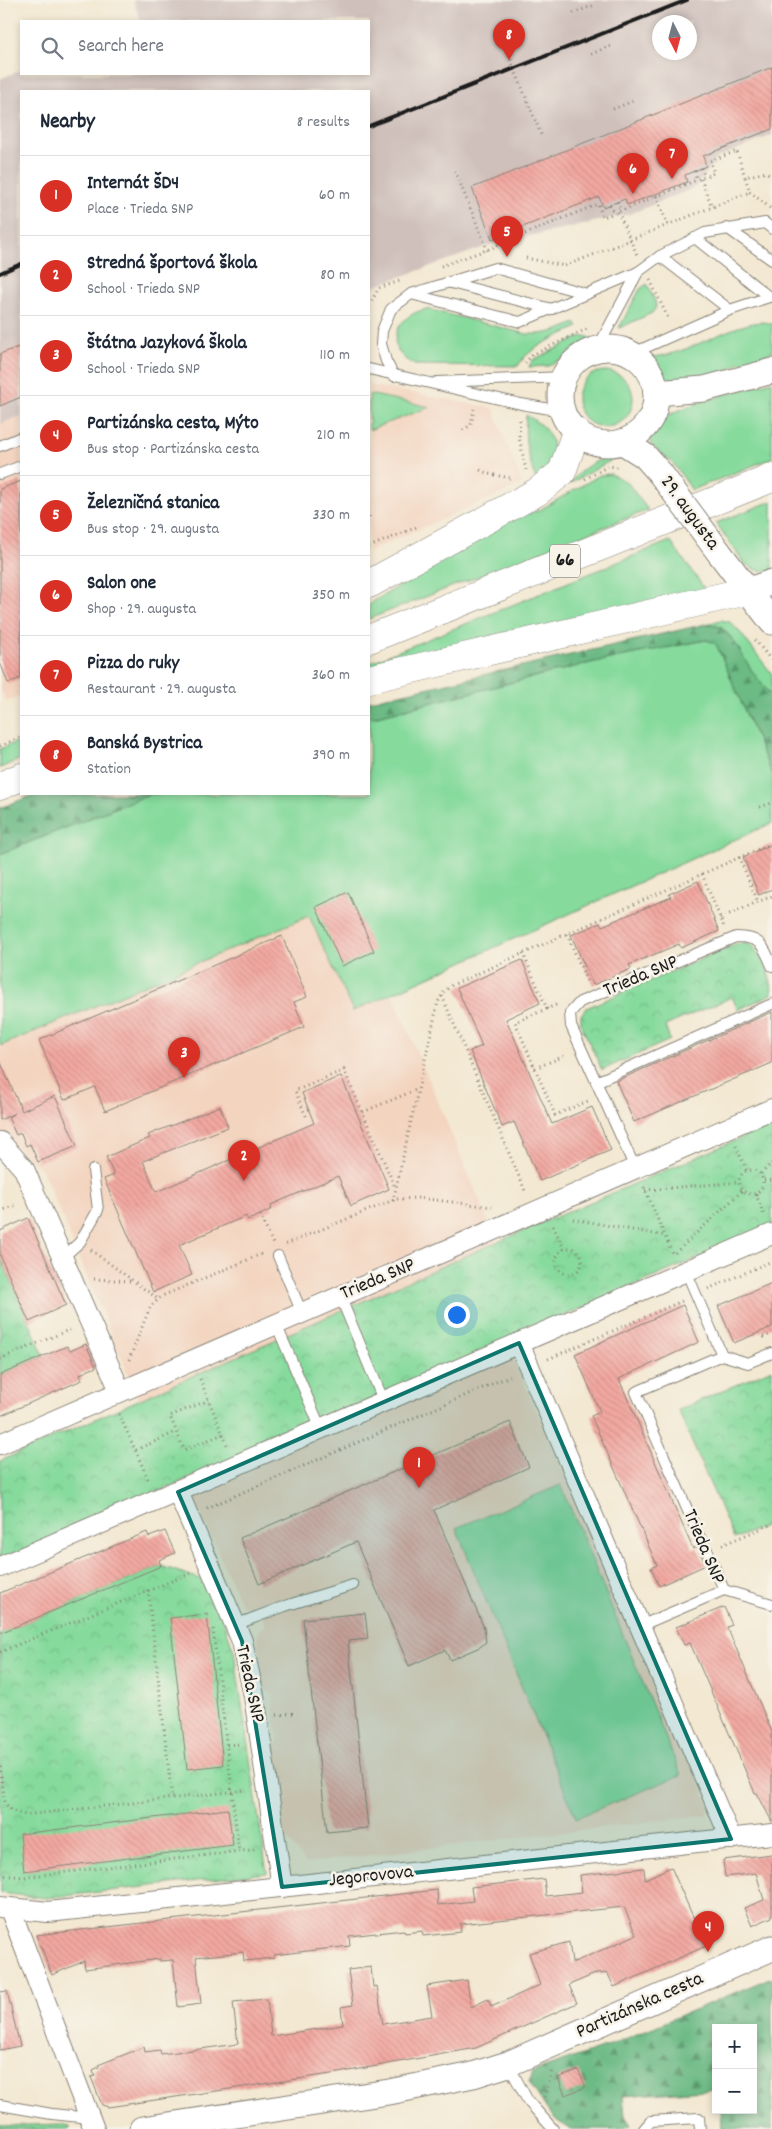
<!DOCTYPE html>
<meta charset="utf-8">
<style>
:root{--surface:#fff;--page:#f6f6f7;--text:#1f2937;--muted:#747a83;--line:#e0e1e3;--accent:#d93025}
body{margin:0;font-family:Dekko,sans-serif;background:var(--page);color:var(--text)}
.controls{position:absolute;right:15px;bottom:15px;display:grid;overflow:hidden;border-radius:0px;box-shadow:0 2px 8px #0003}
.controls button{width:45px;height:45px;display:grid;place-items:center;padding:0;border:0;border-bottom:1px solid var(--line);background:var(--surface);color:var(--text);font:25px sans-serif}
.compass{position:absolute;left:652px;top:15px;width:45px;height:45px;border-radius:50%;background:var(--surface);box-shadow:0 2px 8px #0003;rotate:174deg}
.you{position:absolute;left:456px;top:1314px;width:18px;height:18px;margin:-12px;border:4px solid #fff;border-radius:50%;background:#1a73e8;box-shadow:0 0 0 8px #1a73e833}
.badge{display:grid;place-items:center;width:32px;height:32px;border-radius:50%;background:var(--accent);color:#fff;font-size:16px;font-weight:700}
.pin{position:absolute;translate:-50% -41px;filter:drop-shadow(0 1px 2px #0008)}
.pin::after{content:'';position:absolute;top:26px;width:18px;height:15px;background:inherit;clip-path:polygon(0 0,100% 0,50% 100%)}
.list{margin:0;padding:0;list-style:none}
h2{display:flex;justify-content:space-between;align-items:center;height:65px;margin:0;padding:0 20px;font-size:21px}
h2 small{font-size:16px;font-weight:400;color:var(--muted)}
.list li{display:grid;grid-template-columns:32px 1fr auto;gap:15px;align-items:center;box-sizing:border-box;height:80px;padding:0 20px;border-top:1px solid var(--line)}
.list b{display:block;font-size:19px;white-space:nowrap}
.list p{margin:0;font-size:16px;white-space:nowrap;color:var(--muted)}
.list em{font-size:16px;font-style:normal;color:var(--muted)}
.icon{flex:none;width:28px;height:28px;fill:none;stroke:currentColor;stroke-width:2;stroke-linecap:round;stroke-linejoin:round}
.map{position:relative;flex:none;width:772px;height:2129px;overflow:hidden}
.search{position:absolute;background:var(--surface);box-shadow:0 2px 8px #0003;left:20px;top:20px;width:350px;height:55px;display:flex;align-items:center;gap:12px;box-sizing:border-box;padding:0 18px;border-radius:0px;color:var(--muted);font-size:19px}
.panel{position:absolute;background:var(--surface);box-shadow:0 2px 8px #0003;left:20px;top:90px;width:350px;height:705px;border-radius:0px}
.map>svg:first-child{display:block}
.built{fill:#f3d4bf}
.industrial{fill:#cfc0bb;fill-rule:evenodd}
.green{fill:#85da9c;stroke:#507b5c}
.forest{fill:url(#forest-firs);stroke:#446b50}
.park{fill:url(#park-crowns);stroke:#507b5c}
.building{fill:url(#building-back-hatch)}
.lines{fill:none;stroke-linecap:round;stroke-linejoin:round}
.service-casing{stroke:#888277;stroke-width:12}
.minor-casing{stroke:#888277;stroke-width:22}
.tertiary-casing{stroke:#888277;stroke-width:27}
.primary-casing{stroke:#888277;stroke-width:29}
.path{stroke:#888277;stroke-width:3;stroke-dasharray:1 4;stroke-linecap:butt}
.service{stroke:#fff;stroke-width:10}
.minor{stroke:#fff;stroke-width:20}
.tertiary{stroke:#fff;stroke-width:25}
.primary{stroke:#fff;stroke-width:28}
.rail{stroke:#1c1c1c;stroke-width:4}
.tertiary-bridge-casing{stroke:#888277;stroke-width:27;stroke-linecap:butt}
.tertiary-bridge{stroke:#fff;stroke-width:25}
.marked{fill:#0f766e;fill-opacity:0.2;stroke:#0f766e;stroke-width:4;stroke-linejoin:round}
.labels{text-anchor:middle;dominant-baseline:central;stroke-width:5;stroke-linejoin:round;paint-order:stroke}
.shield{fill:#f7f3e8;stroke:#5e5c59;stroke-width:1}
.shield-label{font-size:19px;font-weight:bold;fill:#1c1c1c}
.street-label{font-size:20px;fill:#1c1c1c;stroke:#f7f3e8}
</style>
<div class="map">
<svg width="772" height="2129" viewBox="0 0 772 2129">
<defs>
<pattern id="forest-firs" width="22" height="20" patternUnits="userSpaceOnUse" patternTransform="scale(1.25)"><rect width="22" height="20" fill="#6cba84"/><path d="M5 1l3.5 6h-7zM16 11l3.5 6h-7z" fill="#58966b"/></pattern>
<pattern id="park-crowns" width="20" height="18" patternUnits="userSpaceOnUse" patternTransform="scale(1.25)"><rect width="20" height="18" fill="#85da9c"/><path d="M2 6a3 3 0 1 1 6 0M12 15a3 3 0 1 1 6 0" fill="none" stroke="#72ba86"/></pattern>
<pattern id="building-back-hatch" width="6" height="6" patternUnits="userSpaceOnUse" patternTransform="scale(1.25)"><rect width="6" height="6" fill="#f2a8a1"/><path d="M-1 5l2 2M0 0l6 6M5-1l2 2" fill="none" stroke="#cf908a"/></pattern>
</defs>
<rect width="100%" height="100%" fill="#f7f3e8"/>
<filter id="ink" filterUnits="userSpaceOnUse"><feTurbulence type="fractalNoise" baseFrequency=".02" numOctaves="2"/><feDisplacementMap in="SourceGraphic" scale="10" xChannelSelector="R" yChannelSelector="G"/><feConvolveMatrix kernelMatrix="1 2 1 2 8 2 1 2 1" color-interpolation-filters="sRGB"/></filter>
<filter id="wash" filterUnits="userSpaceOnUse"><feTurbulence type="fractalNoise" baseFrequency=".0096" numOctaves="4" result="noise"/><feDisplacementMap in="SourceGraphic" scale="20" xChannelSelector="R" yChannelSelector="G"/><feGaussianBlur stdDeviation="1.12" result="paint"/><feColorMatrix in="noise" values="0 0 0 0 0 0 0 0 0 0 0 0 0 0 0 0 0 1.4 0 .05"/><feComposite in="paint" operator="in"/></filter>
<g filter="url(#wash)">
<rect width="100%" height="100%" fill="#f3e8d2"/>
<g class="built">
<path d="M369 385 493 408 522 484 369 551Z"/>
<path d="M21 416V696L6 702 0 687V424Z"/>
<path d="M309 916 353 1011 393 995 497 1242 139 1400 42 1170 0 1132V1046Z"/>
<path d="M507 1343 710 1806 706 1815 306 1863 284 1835 272 1750 278 1741 272 1695 263 1688 257 1637 260 1629 265 1625 257 1605 247 1608 241 1604 186 1480Z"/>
</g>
<path class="industrial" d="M133 0H772V135L717 158 696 187 630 214 493 244 369 288V91H21V416L0 424V79L21 70V74H369V21H141ZM660 22H690V52H660Z"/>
<g class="green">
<path d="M647 284 655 301 656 307 652 313 619 328 640 289Z"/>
<path d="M427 309 527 334C546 335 558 331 575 323L578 327C558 337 529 346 518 366L415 365C381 349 395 315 427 309Z"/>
<path d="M761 322 772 323V352L739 363 724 373 679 382 666 378 657 369 651 357C690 355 723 326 761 322Z"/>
<path d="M586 336 593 340 573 350 562 359 548 366 529 367 533 360 580 337Z"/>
<circle cx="605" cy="399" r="28"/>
<path d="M772 381V458L692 490 673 463 651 445V435L664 417 694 404Z"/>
<path d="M369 394 430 407 369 430Z"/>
<path d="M526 415C558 432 561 456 537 482 527 455 524 444 526 415Z"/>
<path d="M617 457 569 484C582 468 596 458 617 457Z"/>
<path d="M611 474 627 482 648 510 369 619V604L533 507 536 512 600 475Z"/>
<path d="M772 501V572L756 570 745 564 716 523Z"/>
<path d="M670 541 707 592 369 671V663Z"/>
<path d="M721 620 730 622 739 631 772 674V697L752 671 734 641 721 627 706 624Z"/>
<path d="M706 640 713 642 717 646 772 774V823L353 1011 309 916 0 1046V854L150 794H369V718L594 662Z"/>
<path d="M21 740V759L0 768V749Z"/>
<path d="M561 1485 681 1775 576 1818 456 1528Z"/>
<path d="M62 2124 70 2127V2129H0V2126Z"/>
</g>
<g class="forest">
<path d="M706 624 721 627 734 641 752 671 772 697V774L717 646 713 642 706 640 594 662 369 718V701Z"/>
<path d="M36 794H150L0 854V808Z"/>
<path d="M772 1977V2129H722L721 2110H753V2028H716V2089L623 2096 625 2116 631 2125 622 2129H569L552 2117 529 2082 533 2072 613 2044Z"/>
</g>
<g class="park">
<path d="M748 943C763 953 772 977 772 994L738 1010 732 997 665 1026 670 1040 602 1070 581 1025V1015L586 1008 736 944Z"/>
<path d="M772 1125V1226L0 1560V1461L497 1242Z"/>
<path d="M0 1255 44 1356 0 1375Z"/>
<path d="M772 1369V1523L734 1539 678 1410Z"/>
<path d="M161 1566 209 1582 234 1651 267 1873 46 1898 0 1893V1633Z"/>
</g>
<g id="blocks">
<g class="building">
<path d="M772 67V129L703 156 706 166 685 175 687 182 627 205 625 199 603 207 599 197 492 239 472 188Z"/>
<path d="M21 346V397L0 406V354Z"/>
<path d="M21 481V678L8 683 0 662V489Z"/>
<path d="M772 844V889L759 895 743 857Z"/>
<path d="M698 881 719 931 681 948 679 944 629 965 631 969 593 985 571 935 600 923 602 926 671 897 669 894Z"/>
<path d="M348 892 374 951 342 966 316 907Z"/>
<path d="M282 936 307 997 294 1002 304 1027 105 1111 95 1087 64 1100 39 1040Z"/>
<path d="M522 960 540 1003 506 1019 552 1124 592 1107 611 1150 540 1181 514 1122 502 1127 470 1051 482 1046 457 988Z"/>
<path d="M772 1012V1063L634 1122 616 1081Z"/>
<path d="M0 1061 22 1111 55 1096 77 1146 38 1162 30 1144 26 1146 21 1133 16 1135 8 1117 15 1113 0 1120Z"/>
<path d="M341 1076 389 1189 351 1206 338 1176 271 1205 272 1209 260 1215 248 1220 246 1216 179 1245 192 1275 153 1292 104 1179 114 1175 106 1157 150 1138 148 1135 220 1106 228 1127 143 1161 156 1192 314 1123 302 1093Z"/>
<path d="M28 1218 66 1305 29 1322 0 1255V1231Z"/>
<path d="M772 1283V1327L734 1343 718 1306Z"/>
<path d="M683 1305 699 1342 619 1379 693 1549 697 1547 706 1565 659 1586 651 1568 657 1565 591 1416 600 1412 575 1354Z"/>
<path d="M86 1344 96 1367 80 1374 82 1380 0 1416V1375L67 1346 70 1351Z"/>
<path d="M510 1422 529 1467 434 1510 484 1628 486 1642 480 1647 450 1660 445 1650 409 1666 356 1542 259 1584 240 1538Z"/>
<path d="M165 1531 175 1553 159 1560 161 1566 0 1633V1593L147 1532 149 1537Z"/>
<path d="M724 1607 732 1625 727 1627 772 1732V1822L757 1793H755L690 1643 684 1645 676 1627Z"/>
<path d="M365 1613 368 1639 348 1641 368 1828 327 1832 303 1619Z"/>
<path d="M207 1614 223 1765 187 1769 170 1618Z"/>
<path d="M228 1809 233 1845 24 1871 20 1834Z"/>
<path d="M772 1854V1917L752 1926 744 1908 764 1900 756 1873 725 1877 723 1860Z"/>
<path d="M671 1867 706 1946 614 1987 607 1972 601 1974 600 1972 569 1985 577 2003 476 2048 338 2073 108 2107 102 2105 91 2077 95 2076 93 2070 99 2067 98 2065 144 2047 145 2052 160 2050 161 2054 238 2044 233 2002 267 1999 271 2036 343 2025 341 2007 353 2005 348 1970 371 1967 373 1987 377 1986 383 2024 432 2016 427 1986 467 1980 471 2007 488 1999 491 2007 540 1985 529 1953 569 1942 572 1963 636 1935 624 1907 460 1924 461 1932 423 1936 422 1931 405 1933 404 1930 349 1936 350 1946 274 1955V1958L244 1961 243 1952 196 1957 201 2004 178 2007 173 1960 160 1961V1959L85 1969 84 1961 52 1975 36 1935 437 1890 438 1905 473 1901 471 1887 544 1879 546 1896 582 1892 580 1875 644 1868 645 1879Z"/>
<path d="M7 1991 20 2046 0 2050V1992Z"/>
<path d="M578 2070 586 2087 565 2095 558 2078Z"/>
</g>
</g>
</g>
<g filter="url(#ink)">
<use href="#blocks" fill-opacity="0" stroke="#888277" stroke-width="1"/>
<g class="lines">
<defs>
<g id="service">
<path d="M727 228 772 260"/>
<path d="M695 238 769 297"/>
<path d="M660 256 730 310"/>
<path d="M451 283 552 309"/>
<path d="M411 294 520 322 638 272 660 256 705 233 765 223 772 229"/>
<path d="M597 349 638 272"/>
<path d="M631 354 730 310 772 296"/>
<path d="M369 369 521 404 562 411"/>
<path d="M394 376 386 361 381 344 382 331 391 309 411 294 495 268 587 294"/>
<path d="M437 382 564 377"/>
<path d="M0 446 21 437"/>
<path d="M0 474 21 466"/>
<path d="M596 1082 772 1004"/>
<path d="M635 1168 571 1026 570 1013 580 1002 736 937C761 937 763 945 772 966"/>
<path d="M278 1256 302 1313"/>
<path d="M62 1258 80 1242 98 1210 93 1170"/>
<path d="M686 1271 722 1355"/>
<path d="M340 1296 384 1402"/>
<path d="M276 1324 321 1429"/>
<path d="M722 1355 636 1392 698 1534 708 1552 724 1590"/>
<path d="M722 1355 748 1363 772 1353"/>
<path d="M724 1590 772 1604"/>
<path d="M235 1625 285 1606 353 1585"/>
<path d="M640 1626 724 1590"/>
<path d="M508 2064 528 2101 553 2129"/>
<path d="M0 2105 52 2114 90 2118"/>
<path d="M644 2129 651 2121 699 2118 700 2129"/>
</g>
<g id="minor">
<path d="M0 1142 24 1169 120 1391"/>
<path d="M519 1343 731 1839"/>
<path d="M0 1444 772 1109"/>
<path d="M178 1492 242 1641 254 1696 282 1887"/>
<path d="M0 1567 772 1234"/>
<path d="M0 1907 48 1912 772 1834"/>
<path d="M10 1909 94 2129"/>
</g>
<g id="tertiary">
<circle cx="608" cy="396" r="48"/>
<path d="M656 393 704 389 772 371"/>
<path d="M623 442 645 456 660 473"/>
<path d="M718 551 772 622"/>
<path d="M747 591 772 582"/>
<path d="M142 2129 389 2092 473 2075 508 2064 772 1948"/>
</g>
<g id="primary">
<path d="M369 584 537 492 562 472 576 432"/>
<path d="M369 639 772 478"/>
<path d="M369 679 747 591"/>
<path d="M0 786 21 777"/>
</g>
</defs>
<use href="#service" class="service-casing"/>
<use href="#minor" class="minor-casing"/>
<use href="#tertiary" class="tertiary-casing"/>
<use href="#primary" class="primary-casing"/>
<g class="path">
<path d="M573 13 595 5"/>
<path d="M503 41 542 137"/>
<path d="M591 54 611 46"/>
<path d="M613 109 633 101"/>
<path d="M701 168 705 177"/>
<path d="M455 171 488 251"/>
<path d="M694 171 697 180"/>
<path d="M701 179 712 207"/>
<path d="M656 196 668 225"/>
<path d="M617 202 621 211"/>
<path d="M610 205 614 213"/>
<path d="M770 208 750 192 745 177 766 172 772 176"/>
<path d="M618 212 637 255"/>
<path d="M526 258 565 266 750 192"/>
<path d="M441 266 486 250 598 204 603 217 618 212 714 173 710 161 737 151 745 177"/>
<path d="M650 280 669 320"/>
<path d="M369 305 379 288 400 281"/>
<path d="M525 363 532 355 589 328"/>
<path d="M520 420 519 437 526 470"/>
<path d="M463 430 471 425 474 409"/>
<path d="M480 470 489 474 510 478"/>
<path d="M585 479 608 466 617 467"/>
<path d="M369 517V516"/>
<path d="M369 547 419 526"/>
<path d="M755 640 772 661"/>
<path d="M0 746 21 737"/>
<path d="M760 807 772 803"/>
<path d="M739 857 758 902"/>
<path d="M702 874 724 927"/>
<path d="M720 918 772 896"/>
<path d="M567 934 588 984"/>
<path d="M523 953 547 1009"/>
<path d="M442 996 526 1193"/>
<path d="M556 1005 515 1022 555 1115 588 1101"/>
<path d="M535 1068 567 1055"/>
<path d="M363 1112 418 1089"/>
<path d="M306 1116 295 1091 344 1070 395 1187"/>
<path d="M736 1146 747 1171"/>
<circle cx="751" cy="1182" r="12"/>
<path d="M761 1174 772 1163"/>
<path d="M764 1180H772"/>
<path d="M644 1187 673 1255"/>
<path d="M645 1190 739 1182"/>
<path d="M756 1194 764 1215"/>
<path d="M393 1201 438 1002 444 992 452 985 772 843"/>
<path d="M0 1211 17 1205"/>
<path d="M260 1215 273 1244"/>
<path d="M573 1219 665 1236"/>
<path d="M553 1226 564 1249"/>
<path d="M286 1244 396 1199 419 1198 492 1207"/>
<circle cx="569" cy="1261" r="13"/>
<path d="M91 1250 158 1299"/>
<path d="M675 1253 742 1191"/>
<path d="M94 1279 132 1281"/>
<path d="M708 1289 772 1261"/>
<path d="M763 1337 772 1334"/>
<path d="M0 1359 71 1329"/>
<path d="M548 1359 682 1301"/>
<path d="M129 1360 150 1307 162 1296 264 1253"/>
<path d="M200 1379 228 1447"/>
<path d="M209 1400 170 1416 184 1450 223 1434"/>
<path d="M119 1414 149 1481"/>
<path d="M136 1450 176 1432"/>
<path d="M207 1508 510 1376"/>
<path d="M722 1545 772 1524"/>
<path d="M148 1590 172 1798"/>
<path d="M213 1629 239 1852"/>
<path d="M0 1652 191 1573"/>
<path d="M277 1715 296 1713"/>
<path d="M227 1745 240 1744"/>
<path d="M0 1766 5 1803 12 1811 25 1815 247 1790"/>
<path d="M0 1875 24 1877 258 1849"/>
<path d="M545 2097 552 2070"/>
</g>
<use href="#service" class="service"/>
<use href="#minor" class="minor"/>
<use href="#tertiary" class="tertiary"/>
<use href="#primary" class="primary"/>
<g class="rail">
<path d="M369 126 687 0"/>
<path d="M0 273 21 264"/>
</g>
<defs>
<path id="tertiary-bridge" d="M660 473 718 551"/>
</defs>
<use href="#tertiary-bridge" class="tertiary-bridge-casing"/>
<use href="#tertiary-bridge" class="tertiary-bridge"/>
</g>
</g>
<path class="marked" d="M519 1343 731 1839 282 1887 242 1641 178 1492Z"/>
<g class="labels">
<rect class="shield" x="550" y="544.5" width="30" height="33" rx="4"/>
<g class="shield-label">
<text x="565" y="561">66</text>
</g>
<g class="street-label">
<text transform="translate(689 513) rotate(54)">29. augusta</text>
<text transform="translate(641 977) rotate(-23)">Trieda SNP</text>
<text transform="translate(378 1280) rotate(-23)">Trieda SNP</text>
<text transform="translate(703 1547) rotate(67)">Trieda SNP</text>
<text transform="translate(249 1684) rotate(78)">Trieda SNP</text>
<text transform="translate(371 1877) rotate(-6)">Jegorovova</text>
<text transform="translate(640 2006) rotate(-24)">Partizánska cesta</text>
</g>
</g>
</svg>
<div class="controls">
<button>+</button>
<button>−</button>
</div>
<svg class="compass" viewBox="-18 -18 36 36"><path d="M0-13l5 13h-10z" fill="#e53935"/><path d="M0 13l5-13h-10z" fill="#747a83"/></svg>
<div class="you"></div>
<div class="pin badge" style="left:419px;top:1488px">1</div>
<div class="pin badge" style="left:244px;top:1181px">2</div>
<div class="pin badge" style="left:184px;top:1078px">3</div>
<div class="pin badge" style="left:708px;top:1952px">4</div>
<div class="pin badge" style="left:507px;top:257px">5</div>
<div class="pin badge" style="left:633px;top:194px">6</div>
<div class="pin badge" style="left:672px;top:179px">7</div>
<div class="pin badge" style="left:509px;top:60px">8</div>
<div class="search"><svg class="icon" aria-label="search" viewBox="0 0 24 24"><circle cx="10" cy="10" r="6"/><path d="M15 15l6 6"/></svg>Search here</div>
<section class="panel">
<h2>Nearby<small>8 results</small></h2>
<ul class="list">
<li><span class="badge">1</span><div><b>Internát ŠD4</b><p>Place · Trieda SNP</p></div><em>60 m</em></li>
<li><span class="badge">2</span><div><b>Stredná športová škola</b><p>School · Trieda SNP</p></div><em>80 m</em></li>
<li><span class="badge">3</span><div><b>Štátna Jazyková Škola</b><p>School · Trieda SNP</p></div><em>110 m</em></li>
<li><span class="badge">4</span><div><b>Partizánska cesta, Mýto</b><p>Bus stop · Partizánska cesta</p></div><em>210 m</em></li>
<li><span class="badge">5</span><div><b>Železničná stanica</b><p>Bus stop · 29. augusta</p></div><em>330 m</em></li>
<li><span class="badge">6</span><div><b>Salon one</b><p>Shop · 29. augusta</p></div><em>350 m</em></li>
<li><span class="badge">7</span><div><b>Pizza do ruky</b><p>Restaurant · 29. augusta</p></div><em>360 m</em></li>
<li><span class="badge">8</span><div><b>Banská Bystrica</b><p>Station</p></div><em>390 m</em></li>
</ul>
</section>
</div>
